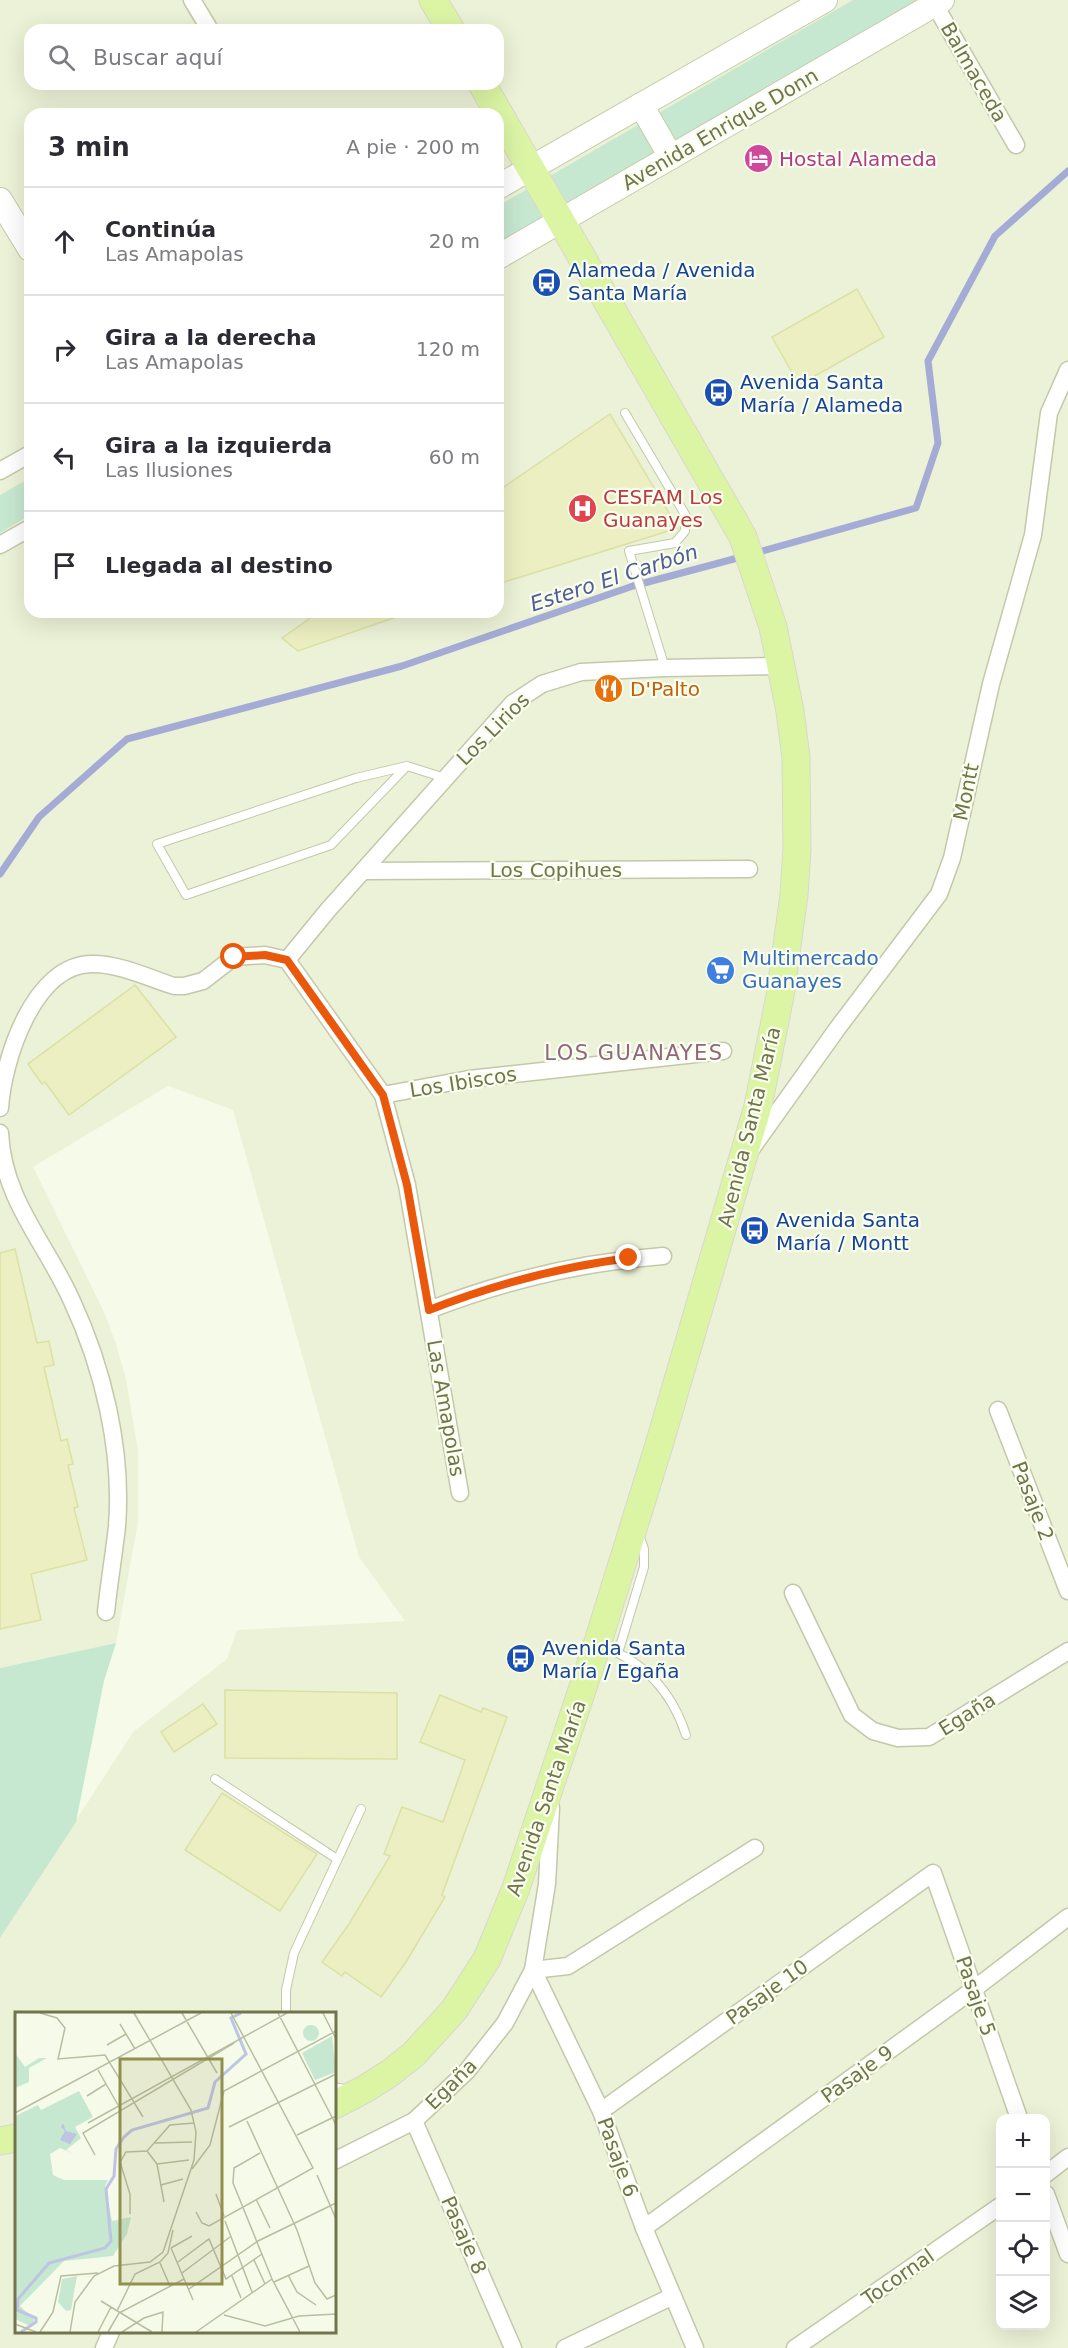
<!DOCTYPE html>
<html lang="es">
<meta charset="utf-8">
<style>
:root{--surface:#fff;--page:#f7f7f7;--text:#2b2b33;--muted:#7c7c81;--line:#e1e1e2}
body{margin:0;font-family:"DejaVu Sans",sans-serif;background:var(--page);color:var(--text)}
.controls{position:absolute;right:18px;bottom:18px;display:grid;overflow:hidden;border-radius:12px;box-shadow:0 6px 24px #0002}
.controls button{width:54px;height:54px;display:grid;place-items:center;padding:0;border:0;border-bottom:2px solid var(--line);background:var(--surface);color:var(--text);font:30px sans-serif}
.stop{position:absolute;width:18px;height:18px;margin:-14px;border:4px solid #ea580c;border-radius:50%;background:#fff}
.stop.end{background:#ea580c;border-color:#fff;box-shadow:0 2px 6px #0008}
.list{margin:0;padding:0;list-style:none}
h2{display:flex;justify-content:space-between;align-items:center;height:78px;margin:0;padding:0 24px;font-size:26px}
h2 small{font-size:20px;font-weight:400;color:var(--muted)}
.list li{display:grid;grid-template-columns:39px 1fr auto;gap:18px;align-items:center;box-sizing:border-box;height:108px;padding:0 24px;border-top:2px solid var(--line)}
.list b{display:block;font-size:22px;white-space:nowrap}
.list p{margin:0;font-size:20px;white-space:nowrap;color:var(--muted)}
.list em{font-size:20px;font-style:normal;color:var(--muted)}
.icon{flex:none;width:33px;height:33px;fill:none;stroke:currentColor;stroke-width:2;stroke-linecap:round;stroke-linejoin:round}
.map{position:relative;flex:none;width:1068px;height:2348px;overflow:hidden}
.search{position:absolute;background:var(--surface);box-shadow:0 6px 24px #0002;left:24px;top:24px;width:480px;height:66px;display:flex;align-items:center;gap:15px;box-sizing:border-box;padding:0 21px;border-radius:18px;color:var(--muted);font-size:22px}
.panel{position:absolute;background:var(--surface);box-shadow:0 6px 24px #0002;left:24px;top:108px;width:480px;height:510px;border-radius:18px}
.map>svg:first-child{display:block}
.residential{fill:#ecf2d7;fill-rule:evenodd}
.green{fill:#c7e8d0}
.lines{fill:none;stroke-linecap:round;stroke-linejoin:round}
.stream{stroke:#a4acd5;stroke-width:7}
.building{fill:#ebefc1;stroke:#dce1a3;stroke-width:1.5}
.lane-casing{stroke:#c4c8a9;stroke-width:10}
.street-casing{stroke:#c4c8a9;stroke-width:19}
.secondary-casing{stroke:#c6cba7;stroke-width:26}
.primary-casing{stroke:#d8d8cd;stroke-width:29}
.lane{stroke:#fff;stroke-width:8}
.street{stroke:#fff;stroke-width:16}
.secondary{stroke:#fff;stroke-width:24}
.primary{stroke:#dcf5a5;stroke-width:27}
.route{stroke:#ea580c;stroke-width:8}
.labels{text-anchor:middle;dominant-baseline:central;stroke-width:4.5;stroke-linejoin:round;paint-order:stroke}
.street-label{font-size:20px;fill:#72744d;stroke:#f9feee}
.hotel-label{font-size:20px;fill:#b23c85;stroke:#f9feee;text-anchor:start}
.transit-label{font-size:20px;fill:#164399;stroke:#f9feee;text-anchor:start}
.health-label{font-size:20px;fill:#be3a42;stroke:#f9feee;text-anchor:start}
.food-label{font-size:20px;fill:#c56008;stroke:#f9feee;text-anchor:start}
.shop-label{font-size:20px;fill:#366cbe;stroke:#f9feee;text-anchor:start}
.water-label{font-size:21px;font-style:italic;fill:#525c9a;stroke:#f9feee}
.neighbourhood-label{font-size:21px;letter-spacing:1.5px;fill:#906681;stroke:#f9feee}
.inset-river{fill:none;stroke:#bdc4e4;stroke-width:3}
.inset-road{fill:none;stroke:#b9bda1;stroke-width:1.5}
.view{fill:#92904f;fill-opacity:0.15;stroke:#92904f;stroke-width:3}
.inset-edge{fill:none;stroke:#72744d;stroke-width:3}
</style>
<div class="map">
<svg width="1068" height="2348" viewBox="0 0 1068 2348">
<rect width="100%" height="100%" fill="#f5fbe8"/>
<path class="residential" d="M0 0H1068V2348H0V1938L133 1732 227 1659 237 1630 405 1621 359 1557 233 1110 168 1086 33 1167 104 1312 116 1344 126 1379 138 1450V1522L116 1643 0 1668ZM30 30H498V84H30ZM30 114H498V612H30ZM16 2014H334V2332H16ZM1000 2118H1046V2326H1000Z"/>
<g class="green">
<path d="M853 0H917L498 243V206Z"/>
<path d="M30 478V515L0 533V495Z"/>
<path d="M116 1643 104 1681 76 1822 0 1938V1668Z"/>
</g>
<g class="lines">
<g class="stream">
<path d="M755 553 916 508 938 443 928 361 995 236 1068 171"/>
<path d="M0 874 39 817 127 739 402 666 633 586 745 556"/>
</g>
</g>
<g class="building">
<path d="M857 289 884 337 799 385 772 337Z"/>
<path d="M610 414 678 528 498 584V491Z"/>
<path d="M319 612H401L402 615 298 651 282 638Z"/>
<path d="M135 985 176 1037 69 1115 45 1082 42 1084 28 1064Z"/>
<path d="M15 1249 37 1343 49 1341 54 1365 44 1367 61 1441 67 1439 73 1464 68 1465 78 1507 74 1508 87 1560 31 1574 41 1620 0 1629V1253Z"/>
<path d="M225 1690 397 1693V1759L225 1758Z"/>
<path d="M440 1695 481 1712 483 1708 507 1717 442 1895 445 1897 406 1962 381 1997 345 1972 342 1976 322 1962 349 1924 390 1856 384 1854 402 1807 443 1822 465 1760 420 1742Z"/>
<path d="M203 1704 217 1724 174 1752 161 1732Z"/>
<path d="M222 1793 317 1854 280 1911 185 1850Z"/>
</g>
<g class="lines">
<defs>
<g id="lane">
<path d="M625 413 686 516 685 531 675 543 629 551 665 668"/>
<path d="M407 766 331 845 186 895 157 844 356 778 407 766 445 778"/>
<path d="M601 1646C644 1661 672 1692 686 1735"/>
<path d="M618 1653 644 1567V1549L639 1535"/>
<path d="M215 1779 337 1859"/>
<path d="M286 2014V1990L294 1953 361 1809"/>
<path d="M334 2087 349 2090"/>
</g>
<g id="street">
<path d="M192 0 210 30"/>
<path d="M932 0 1016 145"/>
<path d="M0 471 30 454"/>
<path d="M0 545 30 528"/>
<path d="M363 871 749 869"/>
<path d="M287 960 328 910 502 715 513 703 542 684 581 672 665 668 783 666"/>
<path d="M383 1095 469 1079 723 1051"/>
<path d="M0 1108C3 1060 34 963 93 964 120 964 149 978 174 986H184L203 981 234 957 265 955 287 960 383 1095 407 1185 460 1493"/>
<path d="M0 1133C3 1199 45 1242 71 1299 103 1367 123 1450 117 1526 114 1554 109 1583 106 1612"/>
<path d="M752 1148 837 1029 939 894 952 858 991 684 1033 535 1049 413 1068 370"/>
<path d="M429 1310C506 1280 582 1262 663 1256"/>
<path d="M998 1410 1068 1591"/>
<path d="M793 1593 852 1715 873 1731 898 1738 929 1737 1068 1651"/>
<path d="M533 1970 601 2111 644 2228 695 2348"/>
<path d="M533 1970 568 1966 755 1848"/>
<path d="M601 2111 933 1873 1019 2118"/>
<path d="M414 2121 513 2348"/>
<path d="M334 2161 414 2121 467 2071 505 2023 533 1970 547 1884 551 1808"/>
<path d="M1046 2174 1068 2157"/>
<path d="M1046 2194 1068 2254"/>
<path d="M644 2228 974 1989 1068 1917"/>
<path d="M104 2348 111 2332"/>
<path d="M565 2348 673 2296"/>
<path d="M795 2348 1000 2206"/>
</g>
<g id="secondary">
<path d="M641 105 671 157"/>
<path d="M498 187 825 0"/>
<path d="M0 200 30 249"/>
<path d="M498 257 942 0"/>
</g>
<g id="primary">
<path d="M433 0 451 30"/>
<path d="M334 2105 365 2089 390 2073 414 2054 454 2010 487 1959 516 1888 597 1645 659 1445 758 1106 780 996 794 895 797 849 796 757 790 711 773 627 743 537 482 84"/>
<path d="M0 2141 16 2138"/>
</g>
</defs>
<use href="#lane" class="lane-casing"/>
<use href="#street" class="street-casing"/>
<use href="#secondary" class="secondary-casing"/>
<use href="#primary" class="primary-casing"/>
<use href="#lane" class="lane"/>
<use href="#street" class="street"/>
<use href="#secondary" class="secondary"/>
<use href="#primary" class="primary"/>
</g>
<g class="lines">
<path class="route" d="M234 957 265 955 287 960 383 1095 407 1185 429 1310C495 1284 560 1267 629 1258"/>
</g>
<defs>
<symbol id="hotel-disc" viewBox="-11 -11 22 22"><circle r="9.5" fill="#d1479c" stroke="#f9feee"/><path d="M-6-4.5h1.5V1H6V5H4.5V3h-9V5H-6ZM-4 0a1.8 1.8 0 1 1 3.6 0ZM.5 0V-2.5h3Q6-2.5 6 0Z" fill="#fff"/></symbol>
<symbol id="bus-disc" viewBox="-11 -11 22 22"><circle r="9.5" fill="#1a4fb4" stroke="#f9feee"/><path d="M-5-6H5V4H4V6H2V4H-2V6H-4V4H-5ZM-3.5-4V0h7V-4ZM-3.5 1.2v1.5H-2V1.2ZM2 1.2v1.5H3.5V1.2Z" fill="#fff"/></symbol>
<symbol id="hospital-disc" viewBox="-11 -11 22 22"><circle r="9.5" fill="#e0444e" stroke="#f9feee"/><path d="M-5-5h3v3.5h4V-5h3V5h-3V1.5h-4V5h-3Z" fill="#fff"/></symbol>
<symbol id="restaurant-disc" viewBox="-11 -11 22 22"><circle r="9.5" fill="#e8710a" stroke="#f9feee"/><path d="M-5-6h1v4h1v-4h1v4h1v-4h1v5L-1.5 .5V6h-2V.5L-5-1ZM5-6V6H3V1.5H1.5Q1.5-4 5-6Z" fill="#fff"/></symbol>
<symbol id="supermarket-disc" viewBox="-11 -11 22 22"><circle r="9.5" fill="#3f7fe0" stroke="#f9feee"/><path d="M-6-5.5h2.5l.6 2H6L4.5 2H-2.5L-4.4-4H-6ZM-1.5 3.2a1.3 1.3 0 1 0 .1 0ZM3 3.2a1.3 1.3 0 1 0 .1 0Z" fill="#fff"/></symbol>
</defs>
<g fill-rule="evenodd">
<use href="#hotel-disc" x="742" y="142" width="33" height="33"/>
<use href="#bus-disc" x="530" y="266" width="33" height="33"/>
<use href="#bus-disc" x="702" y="376" width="33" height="33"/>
<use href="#hospital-disc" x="566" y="492" width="33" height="33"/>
<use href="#restaurant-disc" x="592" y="672" width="33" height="33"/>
<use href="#supermarket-disc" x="704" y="954" width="33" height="33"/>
<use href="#bus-disc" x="738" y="1214" width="33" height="33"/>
<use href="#bus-disc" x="504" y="1642" width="33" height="33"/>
</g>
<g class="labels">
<g class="street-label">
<text transform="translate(974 72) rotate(60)">Balmaceda</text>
<text transform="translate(720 129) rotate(-30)">Avenida Enrique Donn</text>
<text transform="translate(493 729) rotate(-45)">Los Lirios</text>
<text transform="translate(966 792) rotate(-78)">Montt</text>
<text x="556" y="870">Los Copihues</text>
<text transform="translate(463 1082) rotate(-9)">Los Ibiscos</text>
<text transform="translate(749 1127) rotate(-76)">Avenida Santa María</text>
<text transform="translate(446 1408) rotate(80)">Las Amapolas</text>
<text transform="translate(1033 1501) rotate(69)">Pasaje 2</text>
<text transform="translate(967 1714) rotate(-32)">Egaña</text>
<text transform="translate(546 1798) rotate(-71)">Avenida Santa María</text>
<text transform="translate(767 1992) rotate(-36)">Pasaje 10</text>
<text transform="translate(976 1996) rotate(71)">Pasaje 5</text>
<text transform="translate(857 2074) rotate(-36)">Pasaje 9</text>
<text transform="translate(451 2084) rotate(-45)">Egaña</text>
<text transform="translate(618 2157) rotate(70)">Pasaje 6</text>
<text transform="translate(464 2235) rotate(66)">Pasaje 8</text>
<text transform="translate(898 2277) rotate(-35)">Tocornal</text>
</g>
<g class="hotel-label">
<text x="779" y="159">Hostal Alameda</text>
</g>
<g class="transit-label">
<text x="568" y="270">Alameda / Avenida<tspan x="568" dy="23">Santa María</tspan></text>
<text x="740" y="382">Avenida Santa<tspan x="740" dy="23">María / Alameda</tspan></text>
<text x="776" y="1220">Avenida Santa<tspan x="776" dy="23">María / Montt</tspan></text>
<text x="542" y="1648">Avenida Santa<tspan x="542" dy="23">María / Egaña</tspan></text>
</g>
<g class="health-label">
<text x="603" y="497">CESFAM Los<tspan x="603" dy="23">Guanayes</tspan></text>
</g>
<g class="food-label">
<text x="630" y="689">D'Palto</text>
</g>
<g class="shop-label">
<text x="742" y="958">Multimercado<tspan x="742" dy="23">Guanayes</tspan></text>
</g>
<g class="water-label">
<text transform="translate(614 578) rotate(-18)">Estero El Carbón</text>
</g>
<g class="neighbourhood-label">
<text x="634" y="1053">LOS GUANAYES</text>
</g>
</g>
<g transform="translate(15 2012)">
<rect width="321" height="321" fill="#f5fbe8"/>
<path d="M288 21a8 8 0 1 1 16 0a8 8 0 1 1-16 0ZM317 24 321 60 300 68 287 41ZM0 41 10 55 24 46H32L14 56V70L0 76ZM64 79 78 105 60 115 66 126 51 138 59 142 45 136 35 142 38 163 49 168H93L90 174 97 209 116 205 112 222 98 244 49 249 5 294 19 307 17 315 0 307V104L23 93 26 98ZM62 264 56 298 51 299 43 290 47 267Z" fill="#c7e8d0"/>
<path d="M48 111 51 119 62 122 55 132 45 128 50 119 46 115Z" fill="#bdc4e4"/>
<path class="inset-river" d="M6 320 21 310V306L2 298 3 287 34 251 90 236 96 229 91 177 99 164 101 137 109 125 117 118 193 96 200 70 231 42 216 6 226 1"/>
<path class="inset-road" d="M25 1 42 6 50 16 43 47 90 43 128 105M167 1 202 61M263 1 321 113M308 1 321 27M105 12 120 37M92 33 111 22M83 58 103 93M72 84 91 72M0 101 186 1M232 109 282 218 300 271 312 287 321 283M73 111 272 1M214 115 321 62M282 123 321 104M140 131 177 130M132 139 155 113 179 111M132 139 142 152 149 190M245 141 219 156 218 171 257 267 285 320M80 143 68 121 219 31M142 152 174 148M177 157 195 133 209 79 321 19M302 163 321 207M146 173 168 167M201 182 209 204M241 187 255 216M181 200 187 211 194 214 298 156 216 1M115 202V182L105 150 111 140 132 139M210 209 237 280M156 236 178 288M156 236 177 224M239 248 250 272M163 250 194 227 211 267 247 242M145 251 155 274M167 261 215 225M273 263 282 280 301 293M217 264 226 286M259 270 294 254M174 277 243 229 321 191M86 289 137 320M102 299 120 262 145 250 153 241 158 218M209 303 250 314 284 304 321 302M0 312 21 320M25 320 38 300 46 264 83 261M55 320 60 290 79 264 99 254 135 250 148 240 179 148 181 120 176 98 119 1M83 320 96 295M93 320 104 301 169 267M107 320 129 306 148 300 147 320M181 320 257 267"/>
<path class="view" d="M105 47H207V272H105Z"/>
<rect width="321" height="321" class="inset-edge"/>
</g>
</svg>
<div class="controls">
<button>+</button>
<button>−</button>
<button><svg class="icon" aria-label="locate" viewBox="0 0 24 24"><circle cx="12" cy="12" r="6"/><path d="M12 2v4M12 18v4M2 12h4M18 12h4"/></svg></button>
<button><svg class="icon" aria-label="layers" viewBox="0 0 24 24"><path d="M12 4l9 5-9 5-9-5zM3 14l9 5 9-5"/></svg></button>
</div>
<div class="stop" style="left:234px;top:957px"></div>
<div class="stop end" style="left:629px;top:1258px"></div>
<div class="search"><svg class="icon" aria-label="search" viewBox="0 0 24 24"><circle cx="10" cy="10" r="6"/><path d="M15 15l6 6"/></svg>Buscar aquí</div>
<section class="panel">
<h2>3 min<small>A pie · 200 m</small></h2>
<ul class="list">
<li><svg class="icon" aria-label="ahead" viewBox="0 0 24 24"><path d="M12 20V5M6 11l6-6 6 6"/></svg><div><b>Continúa</b><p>Las Amapolas</p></div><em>20 m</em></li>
<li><svg class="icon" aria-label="right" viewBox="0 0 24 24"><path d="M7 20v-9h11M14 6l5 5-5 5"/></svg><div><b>Gira a la derecha</b><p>Las Amapolas</p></div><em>120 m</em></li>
<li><svg class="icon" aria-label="left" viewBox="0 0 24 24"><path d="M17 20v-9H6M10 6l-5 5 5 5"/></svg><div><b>Gira a la izquierda</b><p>Las Ilusiones</p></div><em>60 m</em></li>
<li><svg class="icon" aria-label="arrive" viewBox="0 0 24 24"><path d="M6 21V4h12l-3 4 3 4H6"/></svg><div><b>Llegada al destino</b></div></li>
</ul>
</section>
</div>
